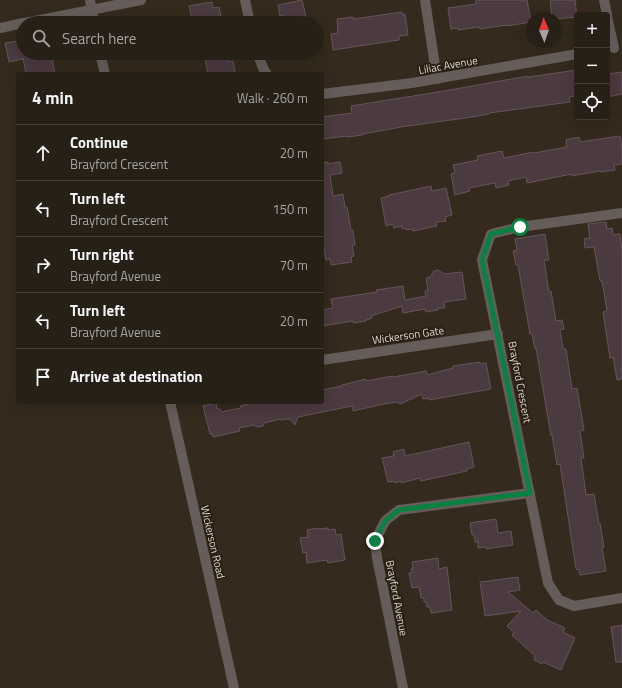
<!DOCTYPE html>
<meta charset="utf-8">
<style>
:root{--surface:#272016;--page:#332d23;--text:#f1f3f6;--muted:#a4a3a1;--line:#433e35}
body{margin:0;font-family:"Titillium Web",sans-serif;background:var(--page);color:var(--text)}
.controls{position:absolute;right:12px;top:12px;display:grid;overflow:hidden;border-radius:4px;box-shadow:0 4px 16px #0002}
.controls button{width:36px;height:36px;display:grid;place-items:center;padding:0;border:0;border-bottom:1px solid var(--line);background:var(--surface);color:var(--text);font:20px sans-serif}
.compass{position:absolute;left:526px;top:12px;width:36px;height:36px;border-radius:50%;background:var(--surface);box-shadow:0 4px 16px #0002;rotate:358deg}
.stop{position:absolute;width:12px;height:12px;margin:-9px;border:3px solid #0b8043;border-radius:50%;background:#fff}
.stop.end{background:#0b8043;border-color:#fff;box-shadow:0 1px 4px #0008}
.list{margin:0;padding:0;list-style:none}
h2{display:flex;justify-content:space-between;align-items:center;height:52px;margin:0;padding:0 16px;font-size:17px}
h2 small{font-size:13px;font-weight:400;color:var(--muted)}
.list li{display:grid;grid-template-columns:26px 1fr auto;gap:12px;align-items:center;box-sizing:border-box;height:56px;padding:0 16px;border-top:1px solid var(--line)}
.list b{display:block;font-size:15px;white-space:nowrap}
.list p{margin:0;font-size:13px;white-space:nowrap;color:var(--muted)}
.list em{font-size:13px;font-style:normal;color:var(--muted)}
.icon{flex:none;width:22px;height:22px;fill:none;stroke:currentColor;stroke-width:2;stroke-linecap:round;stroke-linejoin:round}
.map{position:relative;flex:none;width:622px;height:688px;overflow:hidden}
.search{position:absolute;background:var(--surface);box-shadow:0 4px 16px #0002;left:16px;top:16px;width:308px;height:44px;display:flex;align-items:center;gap:10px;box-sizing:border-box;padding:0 14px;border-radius:22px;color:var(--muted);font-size:15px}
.panel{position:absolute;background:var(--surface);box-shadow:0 4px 16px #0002;left:16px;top:72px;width:308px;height:332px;border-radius:4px}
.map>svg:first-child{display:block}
.building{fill:#4b3a40;stroke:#66545a}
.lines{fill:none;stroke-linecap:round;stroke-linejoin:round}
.street{stroke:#665d5b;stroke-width:10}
.route{stroke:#0b8043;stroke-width:5}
.labels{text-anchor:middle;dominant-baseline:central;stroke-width:4;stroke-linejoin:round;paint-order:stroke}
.street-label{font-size:11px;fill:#dcd6ce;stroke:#2a2014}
</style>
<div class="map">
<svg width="622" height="688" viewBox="0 0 622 688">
<rect width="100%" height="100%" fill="#342a1d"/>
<g class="building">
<path d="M302 0 307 21 297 23H287L285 15 280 16 278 5Z"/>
<path d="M476 0H527L531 22 507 26V25L480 29 479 27 458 30V28L451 29 448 8 476 4Z"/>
<path d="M550 0H575L577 17 556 19V18H552Z"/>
<path d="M212 2 213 8 219 7 222 20 205 23H193L189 6Z"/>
<path d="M402 12V15L405 14 408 35 399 36V40L333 50 331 34 338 33 337 19 353 17V19Z"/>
<path d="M23 40V53H51L55 74H26L23 58V59L9 62 5 43Z"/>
<path d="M209 53H226L229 62 233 61 235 72 223 74H208L204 54Z"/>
<path d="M577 70V96L569 97 570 102 489 113V114L472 117 401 127 363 134V135L347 137V136L322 139V117L352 113 351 106 450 90 528 76V77Z"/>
<path d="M622 72V94L607 97V74Z"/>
<path d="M620 136 622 147V164L614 165 615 170 601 172 600 171 572 176V174L527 183 526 177 508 181 509 185 496 188 495 183 469 188 470 191 455 195 451 174 455 173 453 165 478 160 477 156 502 151 504 158 534 152V153L567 147 566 140 579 137 580 142Z"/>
<path d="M328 162V164L340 162 342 173 330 175 333 196 343 194 345 207H347L351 230H353L355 245H352L354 256 351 257 352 262 331 265 330 259 326 260 324 248H322V163Z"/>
<path d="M431 186 432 191 446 188 452 215 445 217 446 221 436 222 437 226 413 231V229L406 230 405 228 402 229V226L394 228 393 224 386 226 381 198 389 196V195Z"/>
<path d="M606 222 607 229 612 228 613 235 620 234 622 250V379L617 380 613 357 610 358 603 312 607 311 602 281H600L594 247 585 248 584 239 590 238 588 224Z"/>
<path d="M545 234 549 260H544L549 292 551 291 556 321 562 320 564 329 560 330 563 349H566L572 389 577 388 584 430 580 431 584 458H581L586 495 594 494 599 524 600 523 604 547H602L606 571 580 575 579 570 576 569 560 464 557 465 552 435 551 436 536 348 535 349 532 334H530L518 265H516L513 251 517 250 515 239Z"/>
<path d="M438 270 444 274 462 272 466 299 444 302 445 308H438V310L426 312 425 309 403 313 402 306 371 316 372 318 366 320V321L353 323V321L322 326V310L333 308 331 299 377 292 376 290 403 286 405 300 426 296 425 291H428L426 278 430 277 434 271Z"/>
<path d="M480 362V364L486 363 491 389 429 400V398L423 399 422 394 400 404 397 402 384 404 353 411 352 406 298 417 295 425 290 419 280 420V419L264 423 263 426 257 427 254 425 239 428 240 431 213 437V434H210L203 406 216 403 217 409H220L221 412 241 408 240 406 257 402H322V390L342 386V385L366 379V381L393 376V377L426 371 427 375 453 368V366Z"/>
<path d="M469 442 474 467 467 469V471L421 481 420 478 401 483V481L395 483 394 481 388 482 382 458 394 456 393 452 404 449 405 456Z"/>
<path d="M496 519 498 533 511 531 513 545 486 549V547L478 548V541L475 542 474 535H472L470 523Z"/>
<path d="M317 528 318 529 328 528V530L335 529 336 535 341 534 345 560 328 563 327 560 307 563 306 552 303 553 300 538 308 537 307 530Z"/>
<path d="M438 558 439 569 447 567 452 610 431 613 430 607H427L426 602H424V598H421L419 587 412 588 409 573H412L411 569H413L412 562Z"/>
<path d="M518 577 520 590 508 592 533 613 536 610 547 620 565 628 563 632 575 638 561 670 543 662 542 664 534 660 535 656 512 635 514 633 507 626 521 611 485 616 480 582Z"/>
<path d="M622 625V662H616L611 627Z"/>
</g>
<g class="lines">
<g class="street">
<path d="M90 0 94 23"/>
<path d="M245 0 250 23"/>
<path d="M425 0 437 79"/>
<path d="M604 0 607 15"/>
<path d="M607 16 614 48"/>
<path d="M25 23 141 0"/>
<path d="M0 28 23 23"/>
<path d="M100 53 105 74"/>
<path d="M257 53 264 70 267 74"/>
<path d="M322 94 412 83 577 54"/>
<path d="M622 213 520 227 491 234 482 260 548 583 559 600 574 606 622 598"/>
<path d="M322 360 498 334"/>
<path d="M170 402 234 688"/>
<path d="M403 688 377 558 375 541 385 521 399 510 530 493"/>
</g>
</g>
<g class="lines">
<path class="route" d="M375 541 385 521 399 510 530 493 482 260 491 234 520 227"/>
</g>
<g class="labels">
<g class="street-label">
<text transform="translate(448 65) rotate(-10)">Liliac Avenue</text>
<text transform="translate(408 335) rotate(-8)">Wickerson Gate</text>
<text transform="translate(520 382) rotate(79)">Brayford Crescent</text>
<text transform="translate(213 542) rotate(77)">Wickerson Road</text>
<text transform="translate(397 598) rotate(79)">Brayford Avenue</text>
</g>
</g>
</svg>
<div class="controls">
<button>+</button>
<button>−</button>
<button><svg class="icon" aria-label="locate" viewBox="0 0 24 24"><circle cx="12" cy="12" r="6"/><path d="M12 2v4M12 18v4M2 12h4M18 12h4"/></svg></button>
</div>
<svg class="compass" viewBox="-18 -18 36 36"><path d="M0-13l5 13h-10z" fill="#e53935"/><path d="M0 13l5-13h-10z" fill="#a4a3a1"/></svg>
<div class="stop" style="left:520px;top:227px"></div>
<div class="stop end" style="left:375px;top:541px"></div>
<div class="search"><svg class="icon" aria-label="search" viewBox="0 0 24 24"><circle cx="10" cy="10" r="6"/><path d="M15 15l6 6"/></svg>Search here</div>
<section class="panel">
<h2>4 min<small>Walk · 260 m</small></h2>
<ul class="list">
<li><svg class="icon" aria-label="ahead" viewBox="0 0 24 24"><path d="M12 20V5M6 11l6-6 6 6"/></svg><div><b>Continue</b><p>Brayford Crescent</p></div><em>20 m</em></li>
<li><svg class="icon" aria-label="left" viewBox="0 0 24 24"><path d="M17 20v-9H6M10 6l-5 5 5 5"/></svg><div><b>Turn left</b><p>Brayford Crescent</p></div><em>150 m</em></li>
<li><svg class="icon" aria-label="right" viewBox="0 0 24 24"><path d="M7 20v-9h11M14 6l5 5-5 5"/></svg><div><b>Turn right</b><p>Brayford Avenue</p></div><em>70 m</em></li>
<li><svg class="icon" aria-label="left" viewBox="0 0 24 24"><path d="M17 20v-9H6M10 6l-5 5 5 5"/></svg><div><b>Turn left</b><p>Brayford Avenue</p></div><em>20 m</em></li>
<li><svg class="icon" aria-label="arrive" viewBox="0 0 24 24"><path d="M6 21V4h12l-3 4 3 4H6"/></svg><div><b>Arrive at destination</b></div></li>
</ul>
</section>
</div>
